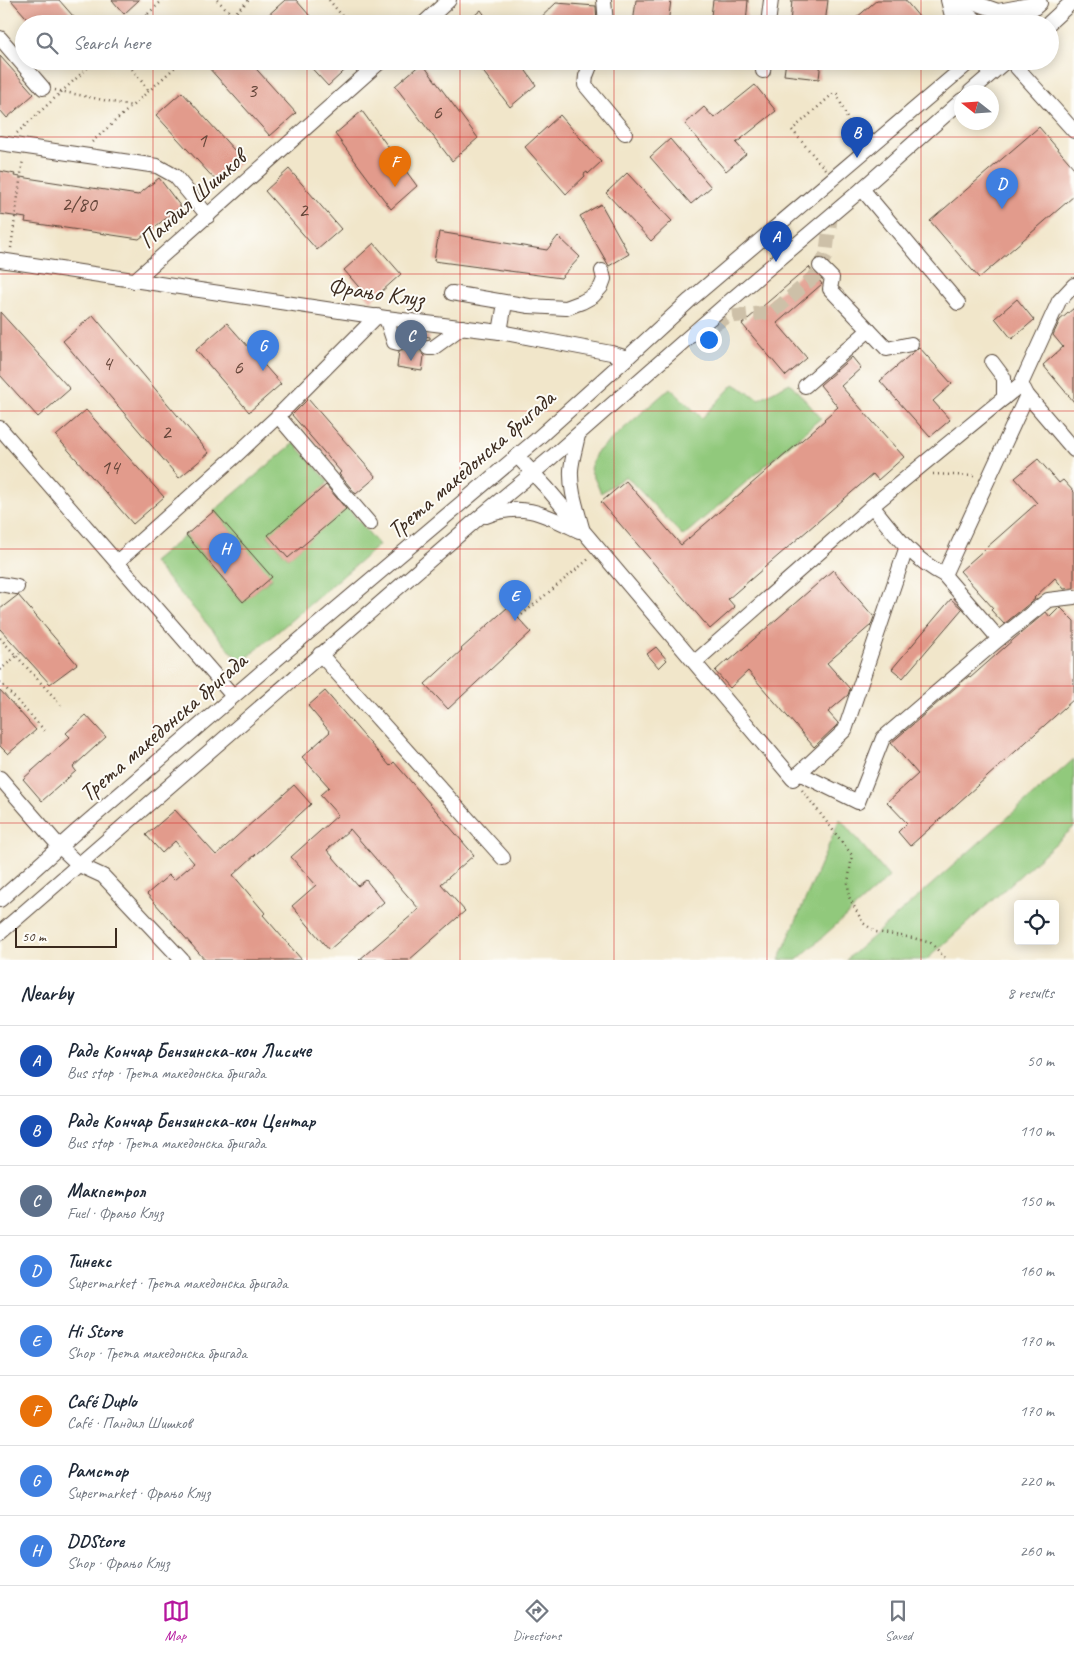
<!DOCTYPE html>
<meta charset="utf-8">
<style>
:root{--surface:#fff;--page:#f6f6f7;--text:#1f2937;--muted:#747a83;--line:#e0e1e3;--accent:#b5179e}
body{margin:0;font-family:Caveat,sans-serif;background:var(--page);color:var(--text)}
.controls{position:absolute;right:15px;bottom:15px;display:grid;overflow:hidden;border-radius:5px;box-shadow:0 2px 12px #0003}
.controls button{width:45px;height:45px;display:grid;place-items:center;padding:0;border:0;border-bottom:1px solid var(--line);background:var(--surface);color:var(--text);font:25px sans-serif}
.compass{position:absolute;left:954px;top:85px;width:45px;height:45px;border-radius:50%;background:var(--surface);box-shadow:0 2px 12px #0003;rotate:287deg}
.scale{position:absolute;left:15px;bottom:12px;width:102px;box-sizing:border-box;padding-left:5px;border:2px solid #3b2a1e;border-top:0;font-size:14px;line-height:18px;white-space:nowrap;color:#3b2a1e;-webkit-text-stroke:4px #fdfcf7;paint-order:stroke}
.you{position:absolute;left:708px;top:339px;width:18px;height:18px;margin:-12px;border:4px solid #fff;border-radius:50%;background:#1a73e8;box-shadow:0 0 0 8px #1a73e833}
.badge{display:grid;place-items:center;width:32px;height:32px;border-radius:50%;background:var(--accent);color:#fff;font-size:16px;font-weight:700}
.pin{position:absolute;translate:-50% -41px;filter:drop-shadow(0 1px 2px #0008)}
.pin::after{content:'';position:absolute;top:26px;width:18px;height:15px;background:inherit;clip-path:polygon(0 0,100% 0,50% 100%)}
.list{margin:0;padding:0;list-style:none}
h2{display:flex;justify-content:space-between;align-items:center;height:65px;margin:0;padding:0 20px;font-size:21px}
h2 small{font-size:16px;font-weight:400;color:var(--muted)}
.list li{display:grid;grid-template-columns:32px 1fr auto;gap:15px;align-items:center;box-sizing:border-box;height:70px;padding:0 20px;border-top:1px solid var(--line)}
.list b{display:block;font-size:19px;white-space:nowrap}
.list p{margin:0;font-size:16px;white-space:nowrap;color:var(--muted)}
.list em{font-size:16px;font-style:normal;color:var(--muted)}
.icon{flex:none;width:28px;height:28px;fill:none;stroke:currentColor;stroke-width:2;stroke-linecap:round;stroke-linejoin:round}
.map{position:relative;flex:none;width:1074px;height:960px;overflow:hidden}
.search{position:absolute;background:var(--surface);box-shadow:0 2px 12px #0003;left:15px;right:15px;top:15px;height:55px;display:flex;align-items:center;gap:12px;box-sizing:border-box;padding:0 18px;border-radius:28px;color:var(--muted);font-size:19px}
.sheet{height:625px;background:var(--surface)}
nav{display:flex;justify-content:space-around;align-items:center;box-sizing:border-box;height:70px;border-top:1px solid var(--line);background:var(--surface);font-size:14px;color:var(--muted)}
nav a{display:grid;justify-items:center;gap:2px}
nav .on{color:var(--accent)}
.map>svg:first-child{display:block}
.green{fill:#91c97c;stroke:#667a4d}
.building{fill:#e29b8c}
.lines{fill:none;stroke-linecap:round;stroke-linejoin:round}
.minor-tunnel{stroke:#cdc0a8;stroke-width:14;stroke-dasharray:14 7;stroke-linecap:butt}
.minor-casing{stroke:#564638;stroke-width:16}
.path{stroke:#564638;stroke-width:2.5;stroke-dasharray:1 4;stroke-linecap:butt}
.minor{stroke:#fff;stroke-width:14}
.grid{fill:none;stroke:#d62828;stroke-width:1;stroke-opacity:0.55}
.labels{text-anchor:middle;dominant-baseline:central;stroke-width:4;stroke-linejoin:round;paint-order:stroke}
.number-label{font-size:21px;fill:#65463a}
.street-label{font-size:24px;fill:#3b2a1e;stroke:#fdfcf7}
</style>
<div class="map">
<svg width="1074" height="960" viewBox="0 0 1074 960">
<rect width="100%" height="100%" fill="#fdfcf7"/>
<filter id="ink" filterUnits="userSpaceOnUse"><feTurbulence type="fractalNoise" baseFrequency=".02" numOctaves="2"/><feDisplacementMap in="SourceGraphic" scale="10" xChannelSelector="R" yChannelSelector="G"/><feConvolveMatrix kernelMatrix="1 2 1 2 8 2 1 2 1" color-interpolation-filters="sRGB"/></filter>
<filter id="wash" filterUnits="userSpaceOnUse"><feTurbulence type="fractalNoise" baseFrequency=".0096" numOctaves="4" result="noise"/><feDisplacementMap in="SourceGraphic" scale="20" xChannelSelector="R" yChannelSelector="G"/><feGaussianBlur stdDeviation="1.12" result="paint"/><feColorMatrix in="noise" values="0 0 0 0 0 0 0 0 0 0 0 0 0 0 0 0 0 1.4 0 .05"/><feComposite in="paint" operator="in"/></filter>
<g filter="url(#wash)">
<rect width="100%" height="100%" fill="#f1e6ca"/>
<g class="green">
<path d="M790 383 821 418 683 536 626 476 601 493 590 469 596 453 670 388 702 418 734 384 759 399Z"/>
<path d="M294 443 328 481 326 485 268 536 288 558 347 507 379 545 241 663 153 562 186 535 242 602 272 578 214 511Z"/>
<path d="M1074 759V827L926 960H846Z"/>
<path d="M840 819 889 877 797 960H779Z"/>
</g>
<g id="blocks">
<g class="building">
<path d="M11 0H59L80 24H32Z"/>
<path d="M112 0H139L124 14Z"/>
<path d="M285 0H296L317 24H271L265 18Z"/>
<path d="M636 0H671L668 24H633Z"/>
<path d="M713 0H748L746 24H710Z"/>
<path d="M792 0H828L825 24H790Z"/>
<path d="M877 0H905L925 24H849Z"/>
<path d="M556 3 596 6 597 24H534Z"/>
<path d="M481 10 491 24H464Z"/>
<path d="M0 56 34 94 7 118 0 110Z"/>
<path d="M215 61H249L296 113 270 136 208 67Z"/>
<path d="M305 61H355L328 86Z"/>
<path d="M475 61H519L536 85 510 107Z"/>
<path d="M786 61H821L819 79 784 75Z"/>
<path d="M422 63 478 138 452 161 395 86Z"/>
<path d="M755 85 776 111 736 143 746 154 726 171 685 124 704 107 714 118Z"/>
<path d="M182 92 243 160 218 183 156 115Z"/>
<path d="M362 111 417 186 391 209 335 134Z"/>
<path d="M560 115 601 162 588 174 587 172 584 174 585 176 566 194 525 147Z"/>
<path d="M1039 127 1074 168V196L979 278 930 221Z"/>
<path d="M670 139 711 187 691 204 650 157Z"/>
<path d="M289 169 341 229 317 250 265 191Z"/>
<path d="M0 171 15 174 14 176 138 195 159 178 181 207 139 239 25 222 26 218 0 214Z"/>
<path d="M627 173 672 221 651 241 606 193Z"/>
<path d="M601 204 629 254 609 266 580 216Z"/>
<path d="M439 232 547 250 558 236 580 257 561 278 434 261Z"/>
<path d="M374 243 401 274 371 301 344 270Z"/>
<path d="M809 267 822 284 777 323 807 358 786 376 742 324Z"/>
<path d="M1017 299 1034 320 1012 339 995 318Z"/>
<path d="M1074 308V402L1043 365 1063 347 1053 335 1060 320Z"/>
<path d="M0 312 70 389 38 417 0 375Z"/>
<path d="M93 315 209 453 179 478 63 341Z"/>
<path d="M227 323 281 384 249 412 196 350Z"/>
<path d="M400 332 430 337V339L423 341 419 348 421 353 424 356 422 371 397 367 399 351 404 349 407 345 406 340Z"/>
<path d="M919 347 952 384 933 401 950 420 930 437 880 381Z"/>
<path d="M852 357 861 368 841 386 904 457 878 480 873 474 728 599 735 607 710 629 601 502 626 481 681 545 825 420 824 419 838 407 820 385Z"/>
<path d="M308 399 376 477 356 494 339 474 341 472 292 415Z"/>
<path d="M86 410 164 497 133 524 56 436Z"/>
<path d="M1038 459 1059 483 1063 480 1074 492V588L1064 589 1055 578 1034 598 1035 599 1004 624 991 610 993 608 960 571 1037 503 1015 478Z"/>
<path d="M326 485 346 509 288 558 268 535Z"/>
<path d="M214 511 272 577 243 602 186 535Z"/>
<path d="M833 570 874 617 871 625 827 663 850 689 848 695 828 712 838 723 837 725 814 747 748 671 730 688 715 671 728 659 729 661Z"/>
<path d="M18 595 77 664 50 684 0 629V609Z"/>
<path d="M951 599 962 609 903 678 892 669Z"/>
<path d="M508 607 531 632 448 709 425 684 462 650 461 649Z"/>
<path d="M1060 607 1074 621V699L910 846 898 832 907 823 887 802 918 774 891 743 969 676 970 678 1014 639 1046 612 1050 617Z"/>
<path d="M656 647 667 660 659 668 647 654Z"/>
<path d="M0 690 36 730 8 754 0 746Z"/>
<path d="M325 691 390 766 394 762 474 855 441 884 465 911 409 960H359L419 909 350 829 327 850 358 886 366 880 384 902 329 950 292 906 316 885 291 857 338 815 320 795 329 787 302 757 330 732 308 706Z"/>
<path d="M86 715 106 737 73 767 76 771 42 801 23 779 70 737 66 733Z"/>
<path d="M294 785 311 804 233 875 265 913 263 915 302 960H205L147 894 169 875 174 880 194 863 175 841 162 853 146 835 175 810 216 855Z"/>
</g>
</g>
</g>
<g filter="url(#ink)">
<use href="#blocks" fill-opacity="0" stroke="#564638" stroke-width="1"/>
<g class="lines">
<g class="minor-tunnel">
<path d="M696 335 727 317 773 312 816 275 826 255 831 214"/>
<path d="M398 343 428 348"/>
</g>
<defs>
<g id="minor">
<path d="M604 0 606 24"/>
<path d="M948 0 954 24"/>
<path d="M967 0 998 11 1040 3"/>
<path d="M957 5 981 24"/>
<path d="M423 24 449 0"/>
<path d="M768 24 771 0"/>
<path d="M1016 24 1038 5"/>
<path d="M1048 24 1074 0"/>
<path d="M0 38 43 88"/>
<path d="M592 61 586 76 585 85 625 133"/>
<path d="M1011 61 1074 131"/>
<path d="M763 71 764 61"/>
<path d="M970 92 1006 61"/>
<path d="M0 143 157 166 175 176 208 216"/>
<path d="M862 189 958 303"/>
<path d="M0 260 386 318 500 332 611 353 627 358"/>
<path d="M820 266 832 278 830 289 887 349 911 344"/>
<path d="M134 281 381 61"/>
<path d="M452 293 529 306 566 308 582 302 593 296 601 287 604 279 602 271"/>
<path d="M386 318 394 342 398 343"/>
<path d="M500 332 505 303"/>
<path d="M428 348H433L462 327"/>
<path d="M992 362 1004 378V398"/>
<path d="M805 386 869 330"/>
<path d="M1024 389 1027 395 1074 450"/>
<path d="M278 416 370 524"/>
<path d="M0 428 233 696"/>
<path d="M578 435C576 446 572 458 571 470 570 490 577 509 582 528"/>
<path d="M517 456 546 487 793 779 845 730 906 549"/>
<path d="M486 516C523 501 546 515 579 531"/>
<path d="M117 562 233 458 278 416 377 316"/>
<path d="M944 575 1027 395"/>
<path d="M0 584 17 587"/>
<path d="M999 639 1048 600 1074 597"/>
<path d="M320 654 503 858"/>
<path d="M695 662 872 506 1021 384 1059 301 1074 285"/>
<path d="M799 773 858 802 883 738 999 639 944 575C911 558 895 534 872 506"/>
<path d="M0 778 60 847 79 865 103 876 182 960"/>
<path d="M0 900 77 831 264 670 536 440 627 358 690 300 971 61"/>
<path d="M0 933 475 521 552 457 724 306 862 189 962 100"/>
</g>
</defs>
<use href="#minor" class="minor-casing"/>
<g class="path">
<path d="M217 0 233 15 224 24"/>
<path d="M329 0 349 24"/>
<path d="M146 15 154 24"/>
<path d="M233 15 249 0"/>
<path d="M137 24 163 0"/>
<path d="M126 61 149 91"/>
<path d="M55 90 132 106"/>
<path d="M17 133 95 61"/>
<path d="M92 142 182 61"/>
<path d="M825 169 792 130 834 93 837 94 857 142"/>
<path d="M11 248 23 159"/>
<path d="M933 474 975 476"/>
<path d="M518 618 590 558"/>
<path d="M0 638 62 706"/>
<path d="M0 670 21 652"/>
<path d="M0 682 45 731"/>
<path d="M802 790 852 855 848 883 849 897 863 923 876 932 913 938 931 943 947 960"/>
</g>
<use href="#minor" class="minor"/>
</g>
</g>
<path class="grid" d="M153 0V24M307 0V24M460 0V24M614 0V24M767 0V24M921 0V24M153 61V960M307 61V960M460 61V960M614 61V960M767 61V960M921 61V960M0 137H1074M0 274H1074M0 411H1074M0 549H1074M0 686H1074M0 823H1074"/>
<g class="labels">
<g class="number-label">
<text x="252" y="90">3</text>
<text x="437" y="112">6</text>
<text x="202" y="140">1</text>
<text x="79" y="204">2/80</text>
<text x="303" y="210">2</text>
<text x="107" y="363">4</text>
<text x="238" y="367">6</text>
<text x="166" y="432">2</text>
<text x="110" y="467">14</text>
</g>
<g class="street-label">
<text transform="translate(192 199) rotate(-42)">Пандил Шишков</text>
<text transform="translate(376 292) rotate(8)">Фрањо Клуз</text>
<text transform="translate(471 464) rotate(-41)">Трета македонска бригада</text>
<text transform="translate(163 727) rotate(-41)">Трета македонска бригада</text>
</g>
</g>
</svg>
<div class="controls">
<button><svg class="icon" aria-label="locate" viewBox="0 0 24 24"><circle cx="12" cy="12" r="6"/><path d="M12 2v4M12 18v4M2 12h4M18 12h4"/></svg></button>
</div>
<svg class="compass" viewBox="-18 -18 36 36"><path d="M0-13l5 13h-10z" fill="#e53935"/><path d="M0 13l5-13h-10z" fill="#747a83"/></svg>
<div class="scale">50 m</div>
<div class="you"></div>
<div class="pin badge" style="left:776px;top:262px;background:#1a4fb4">A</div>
<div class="pin badge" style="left:857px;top:158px;background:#1a4fb4">B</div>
<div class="pin badge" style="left:411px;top:361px;background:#5c6f8a">C</div>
<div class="pin badge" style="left:1002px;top:209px;background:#3f7fe0">D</div>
<div class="pin badge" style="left:515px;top:621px;background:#3f7fe0">E</div>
<div class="pin badge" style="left:395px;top:187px;background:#e8710a">F</div>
<div class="pin badge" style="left:263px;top:371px;background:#3f7fe0">G</div>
<div class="pin badge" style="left:225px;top:574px;background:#3f7fe0">H</div>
<div class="search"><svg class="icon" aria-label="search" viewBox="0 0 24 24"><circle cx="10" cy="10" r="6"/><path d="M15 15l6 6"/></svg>Search here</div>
</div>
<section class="sheet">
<h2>Nearby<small>8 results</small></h2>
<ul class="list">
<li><span class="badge" style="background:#1a4fb4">A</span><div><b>Раде Кончар Бензинска-кон Лисиче</b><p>Bus stop · Трета македонска бригада</p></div><em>50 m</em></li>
<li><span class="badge" style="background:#1a4fb4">B</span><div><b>Раде Кончар Бензинска-кон Центар</b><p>Bus stop · Трета македонска бригада</p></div><em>110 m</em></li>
<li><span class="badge" style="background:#5c6f8a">C</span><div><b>Макпетрол</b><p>Fuel · Фрањо Клуз</p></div><em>150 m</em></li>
<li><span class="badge" style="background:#3f7fe0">D</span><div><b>Тинекс</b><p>Supermarket · Трета македонска бригада</p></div><em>160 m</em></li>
<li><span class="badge" style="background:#3f7fe0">E</span><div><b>Hi Store</b><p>Shop · Трета македонска бригада</p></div><em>170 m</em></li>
<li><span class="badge" style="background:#e8710a">F</span><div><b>Café Duplo</b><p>Café · Пандил Шишков</p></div><em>170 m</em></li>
<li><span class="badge" style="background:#3f7fe0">G</span><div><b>Рамстор</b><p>Supermarket · Фрањо Клуз</p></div><em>220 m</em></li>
<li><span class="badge" style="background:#3f7fe0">H</span><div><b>DDStore</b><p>Shop · Фрањо Клуз</p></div><em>260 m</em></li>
</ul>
</section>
<nav>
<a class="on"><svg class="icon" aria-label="map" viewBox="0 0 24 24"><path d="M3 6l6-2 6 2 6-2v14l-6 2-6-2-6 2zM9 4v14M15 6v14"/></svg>Map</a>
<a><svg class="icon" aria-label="directions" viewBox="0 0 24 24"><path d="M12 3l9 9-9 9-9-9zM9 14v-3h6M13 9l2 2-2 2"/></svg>Directions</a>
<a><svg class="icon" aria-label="saved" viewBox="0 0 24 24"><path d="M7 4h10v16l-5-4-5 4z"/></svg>Saved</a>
</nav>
